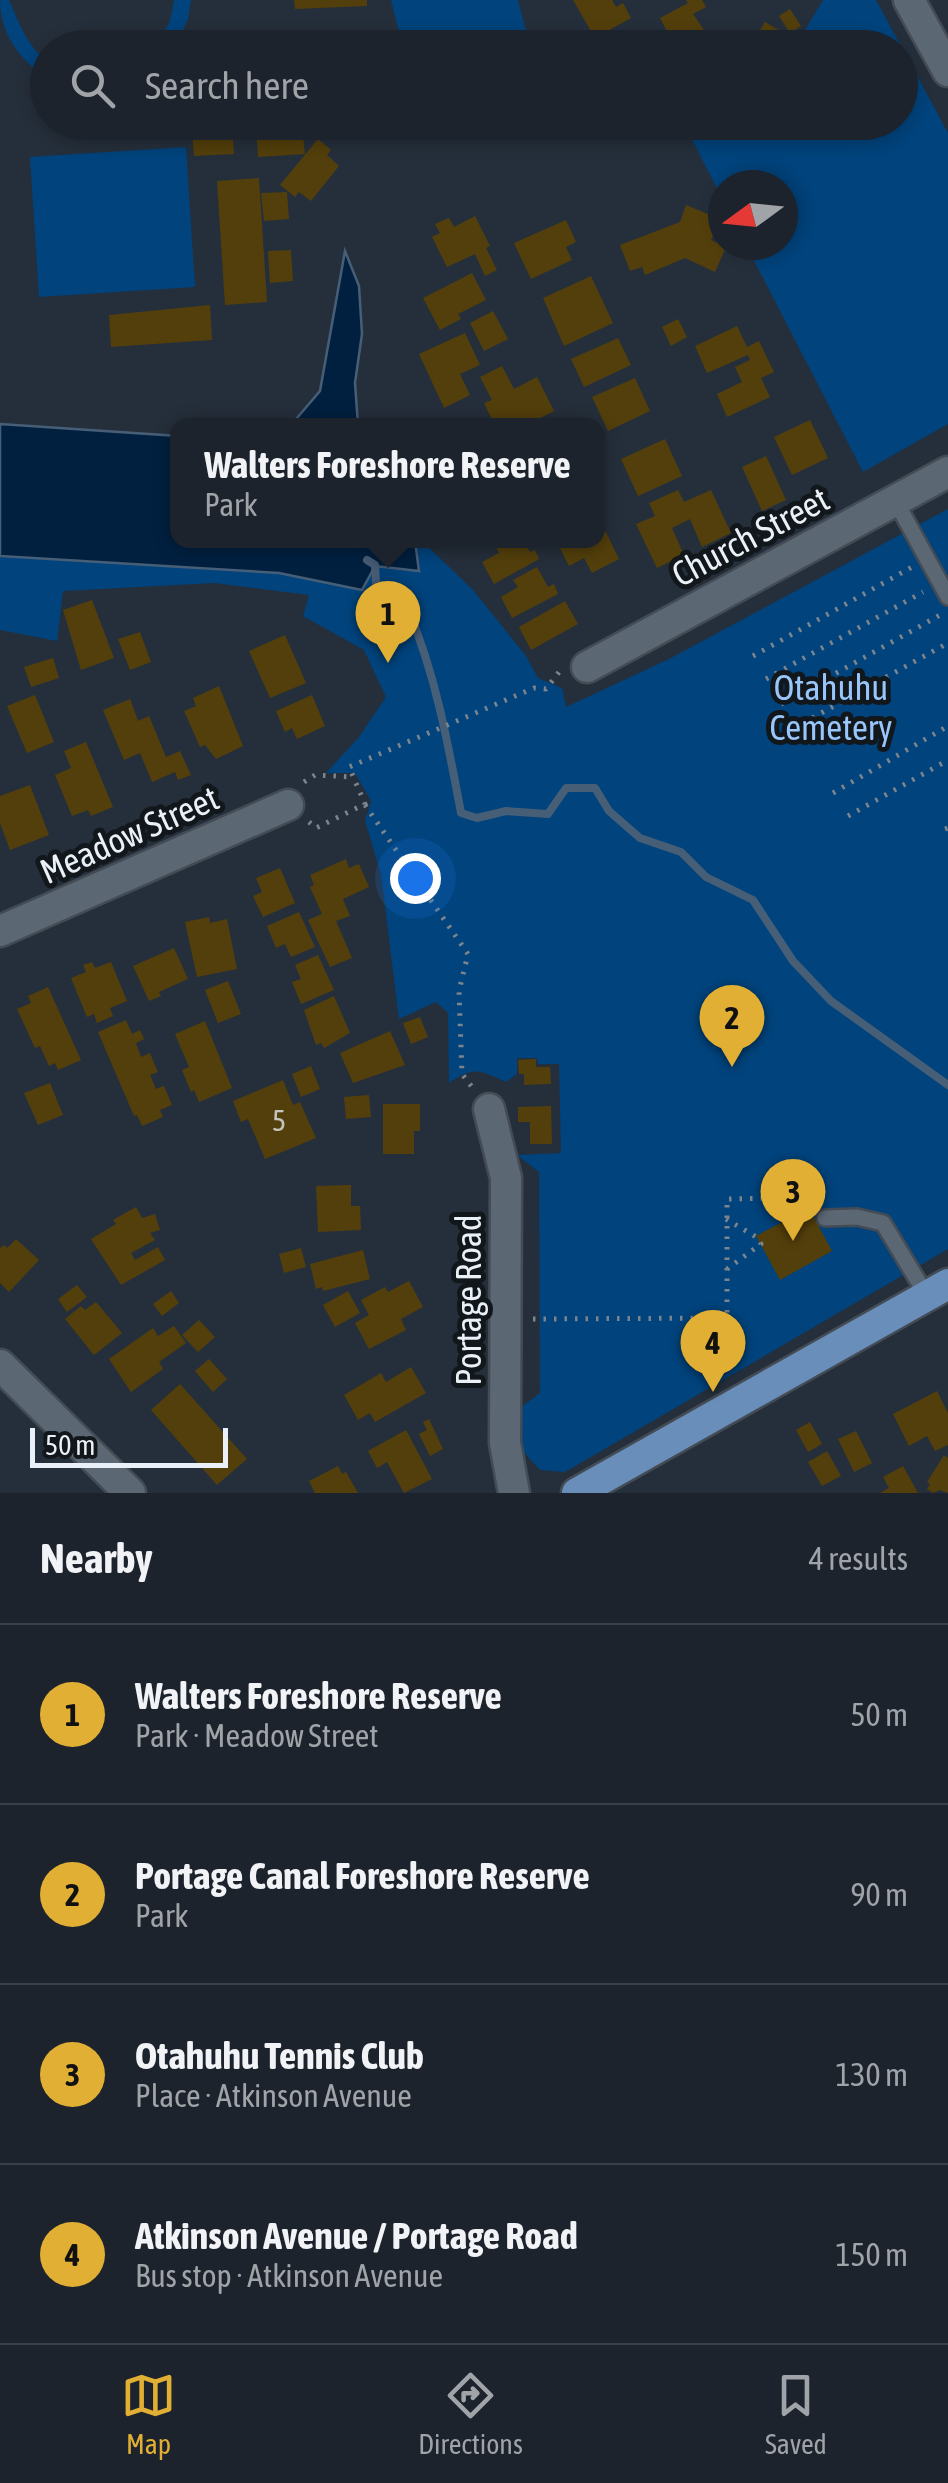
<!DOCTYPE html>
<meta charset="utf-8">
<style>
:root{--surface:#1c232c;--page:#252b34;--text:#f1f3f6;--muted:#a0a4a9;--line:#3a4048;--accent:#e1af34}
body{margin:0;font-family:"Asap Condensed",sans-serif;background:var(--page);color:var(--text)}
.compass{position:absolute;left:708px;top:170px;width:90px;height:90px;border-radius:50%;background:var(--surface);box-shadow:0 5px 15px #0003;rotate:255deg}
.scale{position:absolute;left:30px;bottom:25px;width:198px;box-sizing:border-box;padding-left:10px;border:5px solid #e9f0f7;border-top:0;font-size:28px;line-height:35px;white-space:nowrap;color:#e9f0f7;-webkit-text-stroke:8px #12171c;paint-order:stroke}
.you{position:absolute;left:415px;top:878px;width:35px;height:35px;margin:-25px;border:8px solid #fff;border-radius:50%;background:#1a73e8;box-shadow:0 0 0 15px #1a73e833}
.badge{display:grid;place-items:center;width:65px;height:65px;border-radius:50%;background:var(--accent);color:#111;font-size:32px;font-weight:700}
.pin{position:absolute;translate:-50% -82px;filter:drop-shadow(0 2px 5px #0008)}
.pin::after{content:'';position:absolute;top:52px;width:35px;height:30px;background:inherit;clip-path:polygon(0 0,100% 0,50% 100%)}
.popup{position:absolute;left:170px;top:418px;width:435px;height:130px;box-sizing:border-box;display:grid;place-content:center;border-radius:20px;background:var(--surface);filter:drop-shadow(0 2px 8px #0005);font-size:32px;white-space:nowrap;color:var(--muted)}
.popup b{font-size:38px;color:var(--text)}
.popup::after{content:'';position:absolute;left:50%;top:100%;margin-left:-20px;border:20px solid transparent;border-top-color:var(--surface)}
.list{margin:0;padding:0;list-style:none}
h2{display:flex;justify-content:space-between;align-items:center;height:130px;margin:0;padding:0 40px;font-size:42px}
h2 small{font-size:32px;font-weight:400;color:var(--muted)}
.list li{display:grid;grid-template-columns:65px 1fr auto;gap:30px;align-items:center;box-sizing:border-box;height:180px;padding:0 40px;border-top:2px solid var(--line)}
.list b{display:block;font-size:38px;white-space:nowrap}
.list p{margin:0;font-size:32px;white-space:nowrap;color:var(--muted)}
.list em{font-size:32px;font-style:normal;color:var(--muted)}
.icon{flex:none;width:55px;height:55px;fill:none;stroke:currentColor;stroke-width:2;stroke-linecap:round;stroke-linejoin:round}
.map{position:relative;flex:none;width:948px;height:1493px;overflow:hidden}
.search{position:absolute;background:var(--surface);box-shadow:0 5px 15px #0003;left:30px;right:30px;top:30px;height:110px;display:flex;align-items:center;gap:25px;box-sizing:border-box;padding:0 35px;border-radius:55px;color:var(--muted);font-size:38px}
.sheet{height:850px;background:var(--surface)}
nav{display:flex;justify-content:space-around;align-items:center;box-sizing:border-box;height:140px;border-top:2px solid var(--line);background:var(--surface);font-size:28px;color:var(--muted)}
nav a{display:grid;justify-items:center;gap:5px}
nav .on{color:var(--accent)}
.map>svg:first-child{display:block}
.green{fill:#01437c}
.water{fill:#012040;stroke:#475e77;stroke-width:2.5}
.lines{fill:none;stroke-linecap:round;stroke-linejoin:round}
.stream{stroke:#475e77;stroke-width:8}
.building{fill:#533f0b}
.lane-casing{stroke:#434b55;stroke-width:20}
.street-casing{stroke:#434b55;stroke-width:35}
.primary-casing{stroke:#434b55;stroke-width:35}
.path{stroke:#7c858e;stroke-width:5;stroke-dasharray:2.5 8;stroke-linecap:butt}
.lane{stroke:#5c6774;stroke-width:15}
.street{stroke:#5c6774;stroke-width:30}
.primary{stroke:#698eb9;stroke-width:30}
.labels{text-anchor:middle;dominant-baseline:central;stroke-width:10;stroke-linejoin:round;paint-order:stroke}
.number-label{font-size:30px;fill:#c4c4bc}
.street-label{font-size:35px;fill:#e9f0f7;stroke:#12171c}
.park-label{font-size:35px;fill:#98c6fb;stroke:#12171c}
</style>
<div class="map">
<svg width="948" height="1493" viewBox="0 0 948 1493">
<rect width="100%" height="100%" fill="#252f3b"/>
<g class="green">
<path d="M0 0H9C19 23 27 45 47 62V79C20 59 0 35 0 0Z"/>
<path d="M174 0H191L188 19 175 47H156L170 21Z"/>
<path d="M391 0H518L530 47H403Z"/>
<path d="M823 0H876L948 133V424L863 472 746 245H783V185H723V200L684 124 900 122V48L795 47Z"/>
<path d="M186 147 195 287 39 297 30 157Z"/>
<path d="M0 424 178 436V540L422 541 473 590 526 656 538 678 562 688 566 707 667 660 948 509V1249L565 1472 540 1470 520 1448 521 1407 540 1393 539 1172 517 1155 561 1153 559 1064H538L537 1058H517V1074L506 1082C478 1070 475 1066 449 1083L448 1013 436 1002 399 1019 381 874 365 821 371 801 355 773H326L359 737 386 697 364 650 303 616 309 595 214 583 63 591 57 641 0 630Z"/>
</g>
<g class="water">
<path d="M345 251 359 286 362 334 355 383 358 425H291L320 391Z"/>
<path d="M0 424 178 436V540L415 541 419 571 375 566 362 590 279 573 0 556Z"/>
</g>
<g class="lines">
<path class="stream" d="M367 560 375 565 377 599 390 612H409C436 676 448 744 461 813L477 818 506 811 548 814 566 788H595L609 811 640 838 681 852 706 877 753 900 793 961 831 1001 948 1085"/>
</g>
<g class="building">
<path d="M294 0H367V6L295 9Z"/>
<path d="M573 0H612L616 7 623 3 631 18 595 38Z"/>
<path d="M686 0H702L706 7 693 14 716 48H676L660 18 688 3Z"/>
<path d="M790 9 801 26 790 33 779 16Z"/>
<path d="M765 22 792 38 786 48H749Z"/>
<path d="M297 32 298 48H251L250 35Z"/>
<path d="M191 122H232L234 154 194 156Z"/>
<path d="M256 122H328L329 134 303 136 305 154 258 157Z"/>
<path d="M318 139 331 150 327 155 339 166 311 201 299 192 295 197 280 185Z"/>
<path d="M259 178 267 302 225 305 217 181Z"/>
<path d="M287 192 289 219 264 221 261 193Z"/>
<path d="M686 205 720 219 711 240 726 247 715 272 685 258 645 275 642 267 630 271 620 245 680 222Z"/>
<path d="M475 216 490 246 486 248 497 270 485 276 475 254 447 267 432 237 440 233 435 224 449 218 454 227Z"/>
<path d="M566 220 576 242 566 247 572 260 531 279 514 243Z"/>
<path d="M291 250 293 281 270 283 268 251Z"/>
<path d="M472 273 486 300 458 314 461 319 440 330 423 298Z"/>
<path d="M591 276 613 323 564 346 543 298Z"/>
<path d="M210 305 212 340 111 347 109 315Z"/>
<path d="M493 311 508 339 484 351 470 323Z"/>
<path d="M678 319 687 337 671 346 662 327Z"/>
<path d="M737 326 747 347 759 341 774 372 761 378 770 397 727 417 717 394 742 382 735 367 750 360 748 355 707 373 695 346Z"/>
<path d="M465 333 480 365 460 374 470 395 444 408 419 354Z"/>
<path d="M618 338 631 365 584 387 571 359Z"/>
<path d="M502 366 514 389 537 377 554 411 525 426H495L484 403 492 400 480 377Z"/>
<path d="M635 378 650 411 608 431 592 397Z"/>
<path d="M810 420 828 458 792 475 774 437Z"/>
<path d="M665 439 682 476 638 496 621 459Z"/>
<path d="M766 456 786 500 762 511 742 467Z"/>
<path d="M678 490 684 502 711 490 731 533 702 547 690 519 672 528 684 555 657 568 636 524 655 516 649 503Z"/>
<path d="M598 516 619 559 592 573 584 558 569 566 556 540H598Z"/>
<path d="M504 540H523L530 552 535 550 539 559 494 584 482 562 499 553 495 545Z"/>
<path d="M537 567 548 587 554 584 558 594 512 618 501 597 518 587 513 580Z"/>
<path d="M92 600 114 658 81 670 63 610Z"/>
<path d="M565 601 578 624 531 650 519 627Z"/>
<path d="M140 632 151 662 130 670 118 639Z"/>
<path d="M285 635 306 683 270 698 249 651Z"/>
<path d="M53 658 59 678 31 687 24 667Z"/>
<path d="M219 686 243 746 216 759 205 745 200 747 184 711 196 706 193 698Z"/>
<path d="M35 695 54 742 27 753 7 706Z"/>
<path d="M312 695 325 726 297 739 292 728 285 732 276 711Z"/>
<path d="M130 699 138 721 149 716 166 757 180 751 191 775 178 780 175 772 152 782 140 753 124 760 103 710Z"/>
<path d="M86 742 113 807 91 816 88 810 72 816 55 775 71 768 64 751Z"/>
<path d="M30 785 49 835 10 850 0 823V796Z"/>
<path d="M346 859 349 868 359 864 369 887 343 899 350 916 336 921 352 958 330 967 308 920 322 914 310 887 314 885 310 875Z"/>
<path d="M280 868 295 903 263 917 253 896 262 892 256 878Z"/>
<path d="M299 912 315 947 291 957 285 944 276 948 267 926Z"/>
<path d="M209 917 210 923 227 919 237 969 197 977 185 922Z"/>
<path d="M174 948 188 979 159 992 161 996 149 1001 133 966Z"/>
<path d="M318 955 334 990 301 1004 292 982 301 979 295 965Z"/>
<path d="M92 962 95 968 111 962 127 1001 110 1008 113 1016 97 1023 94 1014 87 1017 71 978 86 972 83 965Z"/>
<path d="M228 981 241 1014 218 1023 205 990Z"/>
<path d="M48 987 81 1060 58 1070 55 1063 49 1066 40 1046 35 1048 17 1009 31 1003 28 996Z"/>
<path d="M334 996 350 1033 324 1048 321 1043 316 1045 304 1010Z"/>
<path d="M420 1017 428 1037 411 1044 403 1023Z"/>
<path d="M126 1020 132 1034 140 1030 144 1039 136 1043 141 1057 150 1053 154 1063 158 1072 150 1075 156 1089 164 1086 172 1105 160 1110 163 1117 142 1126 137 1115 134 1116 98 1032Z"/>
<path d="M205 1021 232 1088 199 1102 194 1090 191 1092 182 1070 189 1067 175 1034Z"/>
<path d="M390 1031 405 1065 353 1083 340 1053Z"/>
<path d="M536 1059V1067H550L551 1084 524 1085V1074H519L518 1060Z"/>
<path d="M311 1066 320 1089 301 1097 292 1074Z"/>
<path d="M283 1080 293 1105 300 1102 316 1138 265 1159 248 1119 241 1122 233 1101Z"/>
<path d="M50 1083 63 1115 38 1125 24 1093Z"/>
<path d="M369 1095 371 1117 346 1119 344 1097Z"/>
<path d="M383 1104H420V1131H414V1154H383Z"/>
<path d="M551 1106 552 1144H530V1122H518V1107Z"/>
<path d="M351 1185V1206H360L361 1230 318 1232 316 1186Z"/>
<path d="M136 1207 142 1218 155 1214 160 1230 150 1233 155 1240 131 1253 135 1260 158 1247 165 1260 121 1285 91 1239 116 1224 113 1220Z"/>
<path d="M809 1208 832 1251 780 1280 756 1236Z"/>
<path d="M16 1239 39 1260 9 1292 0 1283V1248L4 1245 7 1248Z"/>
<path d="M301 1248 306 1267 284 1273 279 1254Z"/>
<path d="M363 1250 370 1279 323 1291 322 1287 316 1289 310 1264Z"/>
<path d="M409 1281 423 1307 401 1319 406 1330 369 1349 355 1323 369 1315 361 1300 385 1287 388 1292Z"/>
<path d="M77 1285 87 1297 67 1312 58 1299Z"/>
<path d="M171 1291 179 1303 162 1316 153 1304Z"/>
<path d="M348 1291 360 1313 335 1327 323 1305Z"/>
<path d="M96 1302 122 1333 94 1355 65 1319 81 1306 85 1310Z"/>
<path d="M199 1320 215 1337 198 1352 182 1335Z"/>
<path d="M174 1326 186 1343 159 1362 163 1369 131 1392 109 1359 153 1328 158 1336Z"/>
<path d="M209 1359 227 1379 213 1392 195 1371Z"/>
<path d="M411 1367 426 1393 375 1422 370 1413 358 1420 344 1395 381 1373 386 1382Z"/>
<path d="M180 1384 247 1459 217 1485 151 1410Z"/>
<path d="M937 1391 948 1413V1445L935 1451 927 1436 909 1446 893 1414Z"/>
<path d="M429 1419 443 1449 430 1456 419 1434 427 1430 423 1422Z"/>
<path d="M810 1422 822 1444 808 1452 796 1430Z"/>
<path d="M406 1430 432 1479 404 1493 387 1462 377 1468 368 1451Z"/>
<path d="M856 1431 872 1463 854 1472 838 1439Z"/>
<path d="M827 1451 841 1476 822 1486 808 1462Z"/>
<path d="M944 1455 948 1458V1493L940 1490 933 1493 927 1489 930 1484 927 1482Z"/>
<path d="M338 1466 342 1474 346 1472 358 1493H315L309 1481Z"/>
<path d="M903 1466 918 1493H880L889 1488 883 1477Z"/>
</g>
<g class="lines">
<defs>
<g id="lane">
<path d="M895 500 948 597"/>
<path d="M825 1218 857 1217 883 1223 927 1296"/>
</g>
<g id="street">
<path d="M909 0 948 71"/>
<path d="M587 667 948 472"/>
<path d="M0 931 288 805"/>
<path d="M489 1109 506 1178 505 1443 514 1493"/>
<path d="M0 1365 130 1493"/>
</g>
<path id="primary" d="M577 1493 948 1284"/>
</defs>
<use href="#lane" class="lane-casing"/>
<use href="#street" class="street-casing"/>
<use href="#primary" class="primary-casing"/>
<g class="path">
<path d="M753 656 912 567"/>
<path d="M766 679 923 592"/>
<path d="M781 704 940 615"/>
<path d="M794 728 948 643"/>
<path d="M304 782 315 775 353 777"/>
<path d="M833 793 948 726"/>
<path d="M365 805 468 954 459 991 462 1074 472 1087"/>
<path d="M848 816 948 760"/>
<path d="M309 822 316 828 365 804 349 767 534 688 546 689 559 672"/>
<path d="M945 829 948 828"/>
<path d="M726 1219 758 1238 761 1244 727 1269"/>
<path d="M533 1319 727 1318V1199L780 1198 790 1217"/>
</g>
<use href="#lane" class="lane"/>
<use href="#street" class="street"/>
<use href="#primary" class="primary"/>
</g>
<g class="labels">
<g class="number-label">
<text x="279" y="1120">5</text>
</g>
<g class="street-label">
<text transform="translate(750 536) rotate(-28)">Church Street</text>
<text transform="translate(129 834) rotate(-24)">Meadow Street</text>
<text transform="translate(468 1300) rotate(-90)">Portage Road</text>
</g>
<g class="park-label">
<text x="831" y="687">Otahuhu<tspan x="831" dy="40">Cemetery</tspan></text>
</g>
</g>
</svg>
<svg class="compass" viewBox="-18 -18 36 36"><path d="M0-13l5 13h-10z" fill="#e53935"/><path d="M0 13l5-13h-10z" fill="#a0a4a9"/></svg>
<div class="scale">50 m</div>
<div class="you"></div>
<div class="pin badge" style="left:388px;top:663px">1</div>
<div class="popup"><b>Walters Foreshore Reserve</b>Park</div>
<div class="pin badge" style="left:732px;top:1067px">2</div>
<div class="pin badge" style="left:793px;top:1241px">3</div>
<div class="pin badge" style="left:713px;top:1392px">4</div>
<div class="search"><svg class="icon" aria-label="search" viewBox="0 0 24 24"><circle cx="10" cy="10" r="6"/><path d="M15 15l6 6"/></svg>Search here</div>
</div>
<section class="sheet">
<h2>Nearby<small>4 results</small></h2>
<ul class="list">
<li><span class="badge">1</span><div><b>Walters Foreshore Reserve</b><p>Park · Meadow Street</p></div><em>50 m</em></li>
<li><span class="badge">2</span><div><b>Portage Canal Foreshore Reserve</b><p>Park</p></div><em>90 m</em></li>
<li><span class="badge">3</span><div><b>Otahuhu Tennis Club</b><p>Place · Atkinson Avenue</p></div><em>130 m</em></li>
<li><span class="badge">4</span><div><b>Atkinson Avenue / Portage Road</b><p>Bus stop · Atkinson Avenue</p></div><em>150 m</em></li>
</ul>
</section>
<nav>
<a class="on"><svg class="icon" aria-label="map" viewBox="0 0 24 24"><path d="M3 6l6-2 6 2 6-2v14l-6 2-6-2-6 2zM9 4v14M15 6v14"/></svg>Map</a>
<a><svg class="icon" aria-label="directions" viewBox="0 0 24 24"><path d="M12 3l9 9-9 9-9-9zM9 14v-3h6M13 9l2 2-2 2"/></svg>Directions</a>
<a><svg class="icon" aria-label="saved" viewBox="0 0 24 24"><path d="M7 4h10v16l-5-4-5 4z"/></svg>Saved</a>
</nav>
